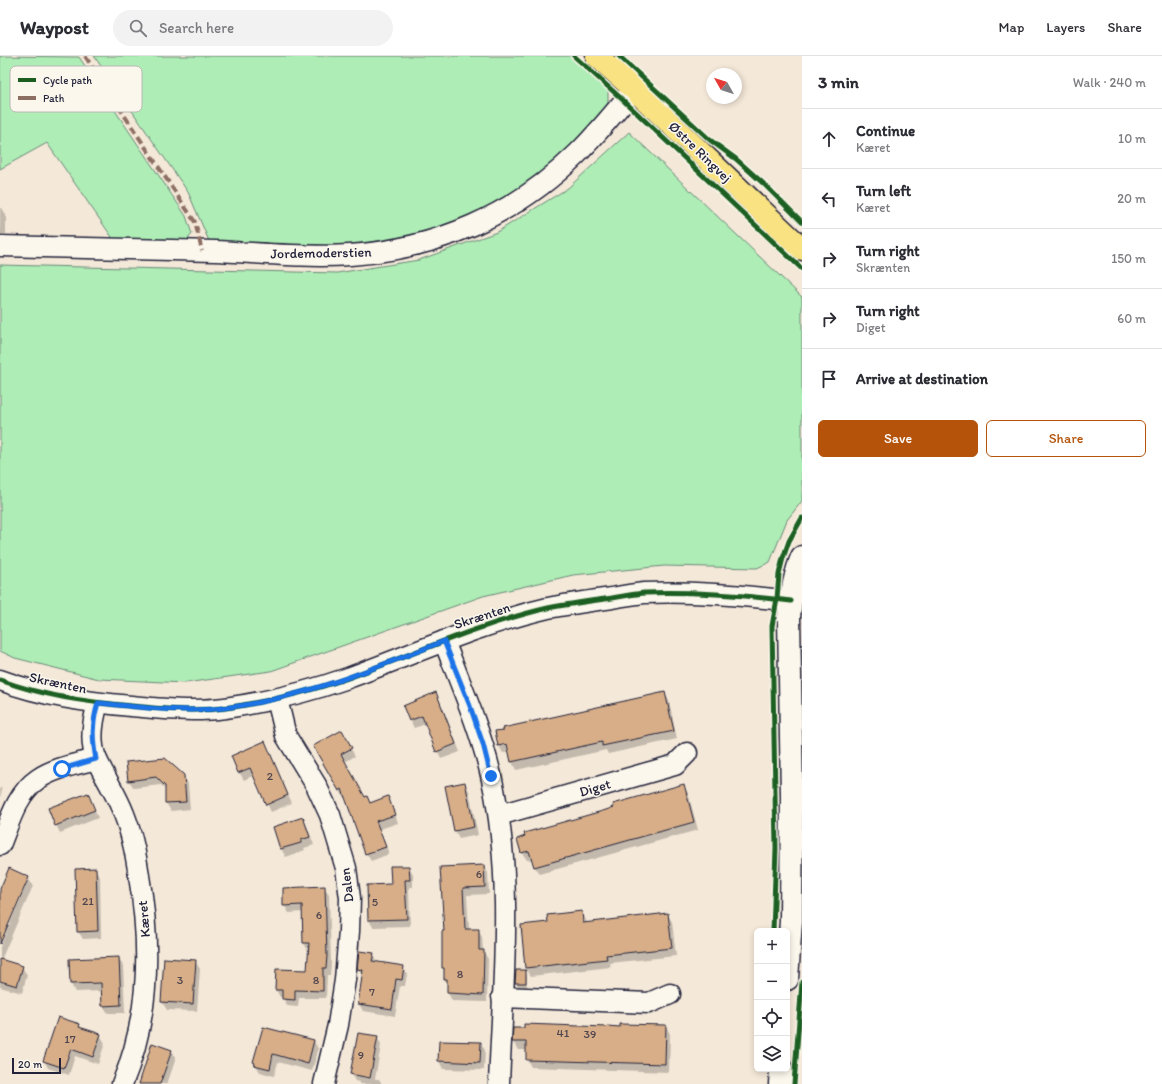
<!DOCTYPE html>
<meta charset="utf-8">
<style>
:root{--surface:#fff;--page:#f2f2f3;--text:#2b2b33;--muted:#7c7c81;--line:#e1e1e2;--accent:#b45309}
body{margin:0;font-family:Itim,sans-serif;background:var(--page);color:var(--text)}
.controls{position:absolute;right:12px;bottom:12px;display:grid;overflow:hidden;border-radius:6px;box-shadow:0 2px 6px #0003}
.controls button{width:36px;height:36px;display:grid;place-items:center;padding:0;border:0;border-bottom:1px solid var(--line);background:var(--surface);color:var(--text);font:20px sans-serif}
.compass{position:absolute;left:706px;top:12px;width:36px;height:36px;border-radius:50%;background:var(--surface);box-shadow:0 2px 6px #0003;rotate:309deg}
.scale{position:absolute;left:12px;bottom:10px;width:49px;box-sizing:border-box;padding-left:4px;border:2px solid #22223b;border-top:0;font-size:11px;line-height:14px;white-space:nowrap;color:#22223b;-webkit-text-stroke:3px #fbf7ec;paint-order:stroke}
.stop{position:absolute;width:12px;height:12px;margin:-9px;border:3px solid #1a73e8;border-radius:50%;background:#fff}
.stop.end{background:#1a73e8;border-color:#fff;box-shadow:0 1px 4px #0008}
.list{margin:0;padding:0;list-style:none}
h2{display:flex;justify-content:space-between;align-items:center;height:52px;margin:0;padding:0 16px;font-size:17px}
h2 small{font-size:13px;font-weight:400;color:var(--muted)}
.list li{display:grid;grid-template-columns:26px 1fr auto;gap:12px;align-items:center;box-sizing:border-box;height:60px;padding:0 16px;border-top:1px solid var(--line)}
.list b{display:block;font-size:15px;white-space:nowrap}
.list p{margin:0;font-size:13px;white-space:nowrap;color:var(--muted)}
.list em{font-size:13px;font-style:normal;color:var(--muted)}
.actions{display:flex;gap:8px;padding:12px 16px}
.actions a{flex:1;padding:9px 0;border:1px solid var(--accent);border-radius:6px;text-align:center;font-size:14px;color:var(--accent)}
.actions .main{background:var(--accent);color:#fff}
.icon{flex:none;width:22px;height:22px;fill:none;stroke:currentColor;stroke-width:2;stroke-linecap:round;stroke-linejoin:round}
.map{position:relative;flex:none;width:802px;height:1028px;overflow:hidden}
header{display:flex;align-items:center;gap:24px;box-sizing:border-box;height:56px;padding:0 20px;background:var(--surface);border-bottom:1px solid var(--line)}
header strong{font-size:19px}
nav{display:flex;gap:22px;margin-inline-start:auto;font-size:14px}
.search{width:280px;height:36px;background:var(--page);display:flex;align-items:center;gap:10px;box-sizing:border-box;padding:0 14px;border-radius:22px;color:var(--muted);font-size:15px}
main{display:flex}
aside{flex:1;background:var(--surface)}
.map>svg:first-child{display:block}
.green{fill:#aeedb5;stroke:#688878}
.shadow{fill:#0003}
.building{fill:#d7ae88;stroke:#22223b}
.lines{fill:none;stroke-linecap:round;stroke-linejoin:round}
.minor-casing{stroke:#22223b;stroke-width:23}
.tertiary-casing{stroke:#22223b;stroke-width:25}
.primary-casing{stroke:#22223b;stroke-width:25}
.minor{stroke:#fbf7ec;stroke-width:20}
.tertiary{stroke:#fbf7ec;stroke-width:22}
.primary{stroke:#f8e281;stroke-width:22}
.quiet{stroke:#8d6e63;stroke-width:4;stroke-dasharray:8 4;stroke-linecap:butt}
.cycleway-casing{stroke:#fbf7ec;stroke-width:8}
.cycleway{stroke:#1b5e20;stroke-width:5}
.route{stroke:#1a73e8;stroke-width:5}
.labels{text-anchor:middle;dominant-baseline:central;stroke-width:3;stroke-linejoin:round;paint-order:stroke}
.number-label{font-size:12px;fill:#4f454e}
.street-label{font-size:14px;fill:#22223b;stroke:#fbf7ec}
.key{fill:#fbf7ec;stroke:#bab7b7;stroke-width:1}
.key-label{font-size:11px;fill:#22223b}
</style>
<header>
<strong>Waypost</strong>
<div class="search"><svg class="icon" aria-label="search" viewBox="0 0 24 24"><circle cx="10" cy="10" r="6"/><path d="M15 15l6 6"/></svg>Search here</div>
<nav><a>Map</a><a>Layers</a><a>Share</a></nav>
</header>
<main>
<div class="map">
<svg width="802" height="1028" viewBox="0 0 802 1028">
<rect width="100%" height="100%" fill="#f4e8d8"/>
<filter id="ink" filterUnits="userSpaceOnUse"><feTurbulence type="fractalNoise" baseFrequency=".025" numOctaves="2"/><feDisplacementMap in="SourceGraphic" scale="8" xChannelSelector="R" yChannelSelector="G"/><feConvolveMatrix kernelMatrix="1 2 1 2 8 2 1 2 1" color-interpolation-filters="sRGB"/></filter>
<g filter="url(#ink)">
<g class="green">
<path d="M0 0 79 1 186 160 192 178 184 188 116 187 47 87 0 113Z"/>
<path d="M94 0H572L608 31V47L600 63 569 94 527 131 467 162 414 182 347 189 264 191 209 185 188 136Z"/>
<path d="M629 76 802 241V445L787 464 770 506 757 512 664 510 573 519 483 540 271 615 185 627 99 623 15 602 0 595V209L337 217 419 204 497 176 568 132Z"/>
</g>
<g class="shadow">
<path d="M0 152H1L6 160V178H0Z"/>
<path d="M665 637 669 645 677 683 608 698 606 694 516 714 512 706 510 696 503 697 499 690Z"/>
<path d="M436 638 440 645 460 696 441 703 437 695 426 668 414 672 410 664Z"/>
<path d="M341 675 355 700 345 706 365 742 367 741 371 748 388 742 392 749 398 767 380 773 389 798 371 805 366 797 346 741 344 742 315 690Z"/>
<path d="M265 686 292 747 271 756 254 719 244 724 239 716Z"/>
<path d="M127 707 183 719 188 728 190 753 171 755 166 747V734L161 729 134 732 129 725Z"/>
<path d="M465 727 469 735 478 779 459 783 455 775Z"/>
<path d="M683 729 688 737 698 774 539 818 535 811 533 803 527 804 522 797 518 783Z"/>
<path d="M0 731 2 734 0 742Z"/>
<path d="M88 738 98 762 60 777 56 769Z"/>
<path d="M303 762 307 770 314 789 304 792 305 794 286 801 281 793 274 771Z"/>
<path d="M484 810 488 817 489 838 467 839 469 874H478L482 881 483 895 488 903 487 946 452 945 448 937V929L445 923V915L443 912 445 876 441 812Z"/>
<path d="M409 811 413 818V831H409L410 870 373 871 369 864 368 830 392 829Z"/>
<path d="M95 813 100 821 101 882 83 883 78 875Z"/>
<path d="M28 822 33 830 1 904 22 911 27 919 22 937 0 931V891L28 825H26L0 886V835Z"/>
<path d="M324 831 329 838 331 908 330 919H327L326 942H299L298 951 287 950 283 941H280L276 934 308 915 309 895H308L304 887 303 856 289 857 284 849Z"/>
<path d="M582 856 586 864 587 867 667 858 672 866 676 900 610 907 611 911 531 920 526 912 522 870 549 867Z"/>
<path d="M373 898 377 907 403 911 407 918 405 930H400L395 960 363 955 359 948 363 920 358 913Z"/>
<path d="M119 902 123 910 125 957H108L103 950V935L75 936 71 928Z"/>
<path d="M195 905 200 913 197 955 167 954 162 946Z"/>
<path d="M525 915 527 919V931L518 930 516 927Z"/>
<path d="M79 969 81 973 100 979 105 987 98 1008 75 1000 69 1019 48 1012 44 1004Z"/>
<path d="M666 970 670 978 669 1016 531 1011 527 1003V994H518L513 986 608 972Z"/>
<path d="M263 972 314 985 318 993 312 1015 278 1006 274 1020 260 1016 254 1006Z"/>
<path d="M377 981 381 989 375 1023H379L382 1028H359V1026L355 1025 351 1018Z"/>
<path d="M440 986 480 987 485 994 484 1014 443 1013 439 1005Z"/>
<path d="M171 994 176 1002 167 1028H140Z"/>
</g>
<g class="building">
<path d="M436 636 456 688 436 696 422 660 409 665 403 650Z"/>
<path d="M665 636 674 675 602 690V686L511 706 507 688 498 690 495 675 504 674 503 672Z"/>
<path d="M342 674 352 692 341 698 365 741 367 740 370 747 388 740 395 759 376 765 386 791 365 798 342 733 339 735 313 690Z"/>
<path d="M265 685 288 739 266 749 250 712 238 717 231 700Z"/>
<path d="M165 702 184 719 186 746 165 747V730L156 721 128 725 126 706Z"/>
<path d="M465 726 474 771 454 775 445 730Z"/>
<path d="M684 728 694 766 534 811 529 795 521 797 517 783 525 780 524 777 606 754 614 751 613 748Z"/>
<path d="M88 737 95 754 55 770 48 752Z"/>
<path d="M303 761 310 781 301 784V787L280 793 273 771Z"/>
<path d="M484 809 485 831 463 832 465 873H479V894H484L483 939 447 937V923H444V912H442V875H444L440 811Z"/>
<path d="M390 810H409L410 824H405L407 863 368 864 367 829 391 828Z"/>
<path d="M9 812 29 821 0 888V833Z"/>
<path d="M96 812 98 875 77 876 75 813Z"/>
<path d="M325 830 327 900 326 912H323V935L295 934V944L282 943V934H275L276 913 307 914 309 887H303L302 849 283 850V832Z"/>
<path d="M582 855 583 867 668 857 672 892 606 899 607 903 525 912 521 869 548 866 547 859Z"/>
<path d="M359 895 374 897 372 905 404 910 402 924 396 923 392 953 358 948 363 914 357 913Z"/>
<path d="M119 901 121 949 102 950 101 927 70 928 69 903Z"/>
<path d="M164 902 196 904 193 948 161 946Z"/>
<path d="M0 903 23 910 17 930 0 925Z"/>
<path d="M516 914H526V927H515Z"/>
<path d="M58 961 80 968 79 971 101 978 93 1001 71 993 64 1012 43 1005Z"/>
<path d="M524 968 607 971V970L620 971V968L666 969 665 1008 526 1004V986H512L513 972H524Z"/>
<path d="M263 971 314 984 308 1008 273 998 270 1013 254 1009 255 1007 253 1006Z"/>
<path d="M358 977 378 980 370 1022 350 1018Z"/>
<path d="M439 985 481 986 480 1007 438 1005Z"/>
<path d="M152 987 172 994 160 1028H139Z"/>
</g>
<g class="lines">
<defs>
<g id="minor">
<path d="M0 190C72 192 144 193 215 195 260 197 306 202 350 199 437 193 515 159 577 98 597 78 616 55 634 33"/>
<path d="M444 585C461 629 480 673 491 719 514 820 503 926 499 1028"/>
<path d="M0 624C43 640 86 646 131 650 162 653 194 656 225 652 267 646 308 636 348 622 414 598 479 568 548 552 569 548 591 545 612 542 623 540 634 538 644 537 694 535 742 539 791 545"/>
<path d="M277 643 286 680 316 729 330 759 346 812 350 842 349 875 345 924 338 969 324 1028"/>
<path d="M98 647C93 664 89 687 97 704 105 722 117 739 124 758 132 778 136 799 139 820 151 890 150 962 122 1028"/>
<path d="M499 759 675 709 687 697"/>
<path d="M0 789C9 767 17 737 38 723 54 712 77 708 96 703"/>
<path d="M502 941 649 947 670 938"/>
</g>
<g id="tertiary">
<path d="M787 923 791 865 792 741 789 561C791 541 794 520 802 501"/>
<path d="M780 1028 781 1013"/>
</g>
<path id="primary" d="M597 0 634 33 802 193"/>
</defs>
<use href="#minor" class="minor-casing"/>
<use href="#tertiary" class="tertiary-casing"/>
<use href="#primary" class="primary-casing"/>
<use href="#minor" class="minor"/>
<use href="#tertiary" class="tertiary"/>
<use href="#primary" class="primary"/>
<path class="quiet" d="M85 0 195 166 202 195"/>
<defs>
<g id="cycleway">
<path d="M574 0 624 45 802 213"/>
<path d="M619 0 710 84 736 103 765 129 802 166"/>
<path d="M0 624C43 640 86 646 131 650 162 653 194 656 225 652 267 646 308 636 348 622 414 598 479 568 548 552 569 548 591 545 612 542 623 540 634 538 644 537 694 535 742 539 791 545"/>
<path d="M773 875 776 792 772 570 777 543 779 518 783 502 789 485 802 462"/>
<path d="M794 1028 802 926"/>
</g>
</defs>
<use href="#cycleway" class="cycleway-casing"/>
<use href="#cycleway" class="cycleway"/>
</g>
</g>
<g class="lines" filter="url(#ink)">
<path class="route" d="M62 713 96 703C92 683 92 667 98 647 140 651 182 657 224 652 301 643 372 613 444 585L470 650 483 688 491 720"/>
</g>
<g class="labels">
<g class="number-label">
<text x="270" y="720">2</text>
<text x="479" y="818">6</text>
<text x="88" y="845">21</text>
<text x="375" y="846">5</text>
<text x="319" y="859">6</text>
<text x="460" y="918">8</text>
<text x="180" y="924">3</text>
<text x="316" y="924">8</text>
<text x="372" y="936">7</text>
<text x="563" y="977">41</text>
<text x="590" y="978">39</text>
<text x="70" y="983">17</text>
<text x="361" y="999">9</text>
</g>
<g class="street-label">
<text transform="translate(700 96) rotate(44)">Østre Ringvej</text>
<text transform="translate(321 197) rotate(-1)">Jordemoderstien</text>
<text transform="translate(482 560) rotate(-18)">Skrænten</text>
<text transform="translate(58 627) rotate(12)">Skrænten</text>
<text transform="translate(595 732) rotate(-16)">Diget</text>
<text transform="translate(347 829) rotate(-97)">Dalen</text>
<text transform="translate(144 863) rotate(-95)">Kæret</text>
</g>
</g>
<rect x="10" y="10" width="132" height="46" rx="6" class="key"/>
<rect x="18" y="22" width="18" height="4" fill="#1b5e20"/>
<rect x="18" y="40" width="18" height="4" fill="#8d6e63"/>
<g class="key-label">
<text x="43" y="28">Cycle path</text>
<text x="43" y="46">Path</text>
</g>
</svg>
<div class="controls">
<button>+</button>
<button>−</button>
<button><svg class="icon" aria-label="locate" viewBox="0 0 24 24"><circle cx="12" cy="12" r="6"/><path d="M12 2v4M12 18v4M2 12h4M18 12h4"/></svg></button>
<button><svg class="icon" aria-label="layers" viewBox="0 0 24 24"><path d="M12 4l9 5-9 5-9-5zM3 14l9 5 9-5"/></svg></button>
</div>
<svg class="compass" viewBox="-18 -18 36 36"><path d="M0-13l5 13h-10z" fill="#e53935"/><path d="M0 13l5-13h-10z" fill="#7c7c81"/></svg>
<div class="scale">20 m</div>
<div class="stop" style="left:62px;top:713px"></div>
<div class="stop end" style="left:491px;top:720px"></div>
</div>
<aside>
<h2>3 min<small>Walk · 240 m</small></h2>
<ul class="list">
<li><svg class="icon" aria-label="ahead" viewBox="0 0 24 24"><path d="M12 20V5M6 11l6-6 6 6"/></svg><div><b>Continue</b><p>Kæret</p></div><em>10 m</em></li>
<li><svg class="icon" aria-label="left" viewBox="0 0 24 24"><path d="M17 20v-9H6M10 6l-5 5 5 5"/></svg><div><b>Turn left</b><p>Kæret</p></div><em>20 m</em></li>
<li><svg class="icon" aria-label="right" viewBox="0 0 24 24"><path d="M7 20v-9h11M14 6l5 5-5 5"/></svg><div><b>Turn right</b><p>Skrænten</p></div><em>150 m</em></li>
<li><svg class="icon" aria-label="right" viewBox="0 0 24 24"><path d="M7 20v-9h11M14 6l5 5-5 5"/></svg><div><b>Turn right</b><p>Diget</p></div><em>60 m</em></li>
<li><svg class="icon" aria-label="arrive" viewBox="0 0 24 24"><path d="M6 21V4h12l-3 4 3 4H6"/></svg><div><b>Arrive at destination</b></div></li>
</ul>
<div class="actions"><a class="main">Save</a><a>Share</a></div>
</aside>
</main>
